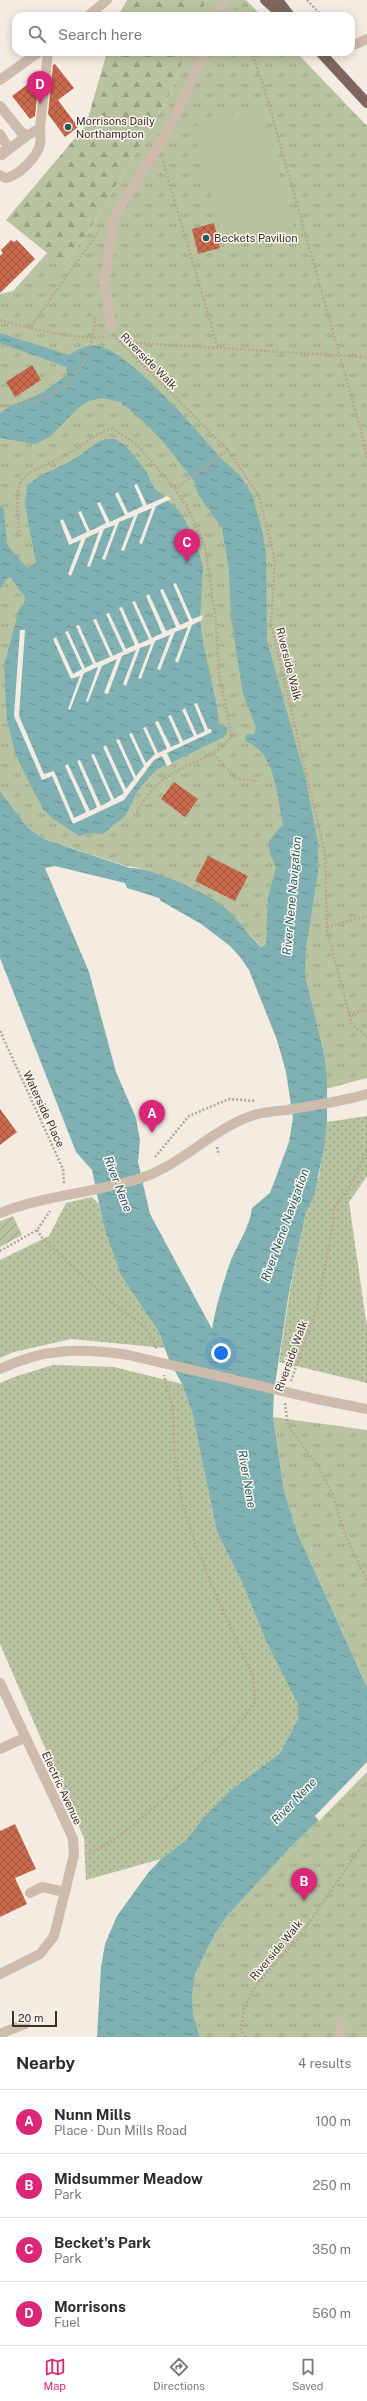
<!DOCTYPE html>
<meta charset="utf-8">
<style>
:root{--surface:#fff;--page:#f2f2f3;--text:#2b2b33;--muted:#7c7c81;--line:#e1e1e2;--accent:#db2777}
body{margin:0;font-family:"Public Sans",sans-serif;background:var(--page);color:var(--text)}
.scale{position:absolute;left:12px;bottom:10px;width:45px;box-sizing:border-box;padding-left:4px;border:2px solid #3b302b;border-top:0;font-size:11px;line-height:14px;white-space:nowrap;color:#3b302b;-webkit-text-stroke:3px #fbf5ee;paint-order:stroke}
.you{position:absolute;left:221px;top:1353px;width:14px;height:14px;margin:-10px;border:3px solid #fff;border-radius:50%;background:#1a73e8;box-shadow:0 0 0 6px #1a73e833}
.badge{display:grid;place-items:center;width:26px;height:26px;border-radius:50%;background:var(--accent);color:#fff;font-size:13px;font-weight:700}
.pin{position:absolute;translate:-50% -33px;filter:drop-shadow(0 1px 2px #0008)}
.pin::after{content:'';position:absolute;top:21px;width:14px;height:12px;background:inherit;clip-path:polygon(0 0,100% 0,50% 100%)}
.list{margin:0;padding:0;list-style:none}
h2{display:flex;justify-content:space-between;align-items:center;height:52px;margin:0;padding:0 16px;font-size:17px}
h2 small{font-size:13px;font-weight:400;color:var(--muted)}
.list li{display:grid;grid-template-columns:26px 1fr auto;gap:12px;align-items:center;box-sizing:border-box;height:64px;padding:0 16px;border-top:1px solid var(--line)}
.list b{display:block;font-size:15px;white-space:nowrap}
.list p{margin:0;font-size:13px;white-space:nowrap;color:var(--muted)}
.list em{font-size:13px;font-style:normal;color:var(--muted)}
.icon{flex:none;width:22px;height:22px;fill:none;stroke:currentColor;stroke-width:2;stroke-linecap:round;stroke-linejoin:round}
.map{position:relative;flex:none;width:367px;height:2037px;overflow:hidden}
.search{position:absolute;background:var(--surface);box-shadow:0 2px 10px #0003;left:12px;right:12px;top:12px;height:44px;display:flex;align-items:center;gap:10px;box-sizing:border-box;padding:0 14px;border-radius:12px;color:var(--muted);font-size:15px}
.sheet{height:308px;background:var(--surface)}
nav{display:flex;justify-content:space-around;align-items:center;box-sizing:border-box;height:56px;border-top:1px solid var(--line);background:var(--surface);font-size:11px;color:var(--muted)}
nav a{display:grid;justify-items:center;gap:2px}
nav .on{color:var(--accent)}
.map>svg:first-child{display:block}
.grass{fill:url(#grass-dots)}
.forest{fill:url(#forest-firs)}
.park{fill:url(#park-tufts)}
.garden{fill:url(#garden-furrows)}
.pitch{fill:#b8c4a0}
.water{fill:url(#water-ripples);fill-rule:evenodd}
.pier{fill:#f4ebe1}
.building{fill:url(#building-cross-hatch)}
.lines{fill:none;stroke-linecap:round;stroke-linejoin:round}
.path{stroke:#b9a596;stroke-width:2.5;stroke-dasharray:2 2;stroke-linecap:butt}
.minor{stroke:#cdbbac;stroke-width:10}
.major{stroke:#7d675c;stroke-width:10}
.path-bridge{stroke:#b9a596;stroke-width:2.5;stroke-dasharray:2 2;stroke-linecap:butt}
.minor-bridge{stroke:#cdbbac;stroke-width:10}
.poi-dot{fill:#1f5a5e;stroke:#fbf5ee;stroke-width:1.5}
.labels{text-anchor:middle;dominant-baseline:central;stroke-width:3;stroke-linejoin:round;paint-order:stroke}
.poi-label{font-size:11px;fill:#3b302b;stroke:#fbf5ee;text-anchor:start}
.street-label{font-size:11px;fill:#3b302b;stroke:#fbf5ee}
.water-label{font-size:12px;font-style:italic;fill:#1f5a5e;stroke:#fbf5ee}
</style>
<div class="map">
<svg width="367" height="2037" viewBox="0 0 367 2037">
<defs>
<pattern id="grass-dots" width="8" height="8" patternUnits="userSpaceOnUse"><rect width="8" height="8" fill="#b8c4a0"/><path d="M2 2h.1M6 6h.1" fill="none" stroke="#97a083" stroke-width="1.8" stroke-linecap="round"/></pattern>
<pattern id="forest-firs" width="22" height="20" patternUnits="userSpaceOnUse"><rect width="22" height="20" fill="#b8c4a0"/><path d="M5 1l3.5 6h-7zM16 11l3.5 6h-7z" fill="#97a083"/></pattern>
<pattern id="park-tufts" width="24" height="20" patternUnits="userSpaceOnUse"><rect width="24" height="20" fill="#b8c4a0"/><path d="M3 7l-1-3M5 7V3M7 7l1-3M15 17l-1-3M17 17v-4M19 17l1-3" fill="none" stroke="#97a083"/></pattern>
<pattern id="garden-furrows" width="10" height="10" patternUnits="userSpaceOnUse"><rect width="10" height="10" fill="#b8c4a0"/><path d="M-1 1l2-2M0 10L10 0M9 11l2-2" fill="none" stroke="#97a083"/></pattern>
<pattern id="water-ripples" width="26" height="14" patternUnits="userSpaceOnUse"><rect width="26" height="14" fill="#7fb0b2"/><path d="M2 4q2-2 4 0t4 0M15 11q2-2 4 0t4 0" fill="none" stroke="#699091"/></pattern>
<pattern id="building-cross-hatch" width="8" height="8" patternUnits="userSpaceOnUse"><rect width="8" height="8" fill="#c8694b"/><path d="M0 0l8 8M0 8l8-8" fill="none" stroke="#a4573f"/></pattern>
</defs>
<rect width="100%" height="100%" fill="#f4ebe1"/>
<g class="grass">
<path d="M367 1116V1176L349 1202 367 1328V1383L279 1362 290 1290 306 1212 319 1176 327 1122Z"/>
<path d="M92 1197 99 1204 104 1227 141 1303 159 1332 165 1348 71 1339 14 1352 0 1358V1260L49 1236 66 1203Z"/>
<path d="M53 1365 114 1367 182 1384 192 1412 217 1532 243 1585 266 1641 293 1691 298 1704V1719L280 1753 231 1790 203 1818 186 1840 161 1859 86 1880 84 1838 0 1644V1383L17 1376Z"/>
</g>
<g class="forest">
<path d="M127 0H206L200 16H118Z"/>
<path d="M107 52H186L168 98 86 236 62 265 6 220 86 125Z"/>
</g>
<g class="park">
<path d="M206 0H246L262 16H200Z"/>
<path d="M186 52H296L367 126V1078L326 1089 324 1053 310 998 223 906 140 868 126 866 44 839 28 828 0 791V590L6 579 4 509 0 505V294L13 291 47 253 63 264 86 236 168 98Z"/>
<path d="M273 1417 367 1430V1687L296 1530 284 1490Z"/>
<path d="M367 1773V2037H200L193 2014 191 1994 195 1974 215 1934 227 1916 290 1848Z"/>
</g>
<path class="garden" d="M13 1216 22 1235 0 1247V1221Z"/>
<path class="pitch" d="M261 106 294 228 226 248 192 127Z"/>
<g class="water">
<path d="M0 333 69 355C79 350 85 344 97 346 128 349 199 433 221 458 227 464 234 469 241 477L252 494 262 530 266 554 267 641 306 780 318 843V873L306 948 305 976 324 1053 327 1078V1122L324 1148 314 1196 306 1212 289 1292 274 1391 273 1417 284 1490 296 1530 367 1687V1773L290 1848 227 1916 215 1934 195 1974 192 1994 193 2014 200 2037H97L101 1967 105 1944 117 1916 148 1873 161 1859 186 1840 203 1818 231 1790 280 1753 298 1719V1704L266 1641 243 1585 217 1532 192 1412 182 1384 169 1360 159 1332 121 1275 104 1227 92 1170 76 1152 0 958V791L28 828 44 839 130 868C151 867 206 893 223 906 237 918 248 934 261 947L266 945 268 898 276 867 270 854 269 841 283 824C277 796 275 751 245 741L246 734 254 735 256 727 243 694 231 618 229 570 222 528 198 494 194 481 165 444 149 427 121 402 102 398 89 401 78 408 50 437 35 444 0 438V413L12 405 41 394 67 375 66 367 0 343ZM55 866 125 883 127 888 159 898 161 901 201 924 230 946 240 957 249 970 277 1040 286 1072 293 1118 289 1142 270 1193 252 1208C250 1227 238 1243 231 1260 223 1283 216 1305 212 1329L150 1214 138 1162 140 1141 136 1118 116 1072 89 972 45 868Z"/>
<path d="M106 439H115L126 446 146 471 154 488 180 512 194 537 203 566 200 620 203 642 217 707 219 724 227 727V733L224 737 156 770 138 790 126 815 103 834 89 833 79 836 52 818 43 809 16 756 7 720 4 666 19 609 24 603 25 597 10 577 6 579 0 590V505L4 509 7 545 27 568 36 563 25 505 27 486C43 471 56 470 74 459 85 453 93 443 106 439Z"/>
</g>
<g class="pier">
<path d="M137 484 147 505 167 496 171 499 156 506 142 544 139 543 152 508 138 514 124 551 121 550 134 516 119 522 105 560 102 559 115 525 104 529 90 567 87 566 99 532 86 538 71 576 68 574 81 540 69 545 60 521 63 519 72 539 87 532 78 512 81 511 90 531 106 523 97 503 100 502 110 522 125 515 115 494 118 492 128 513 143 506 134 485Z"/>
<path d="M176 583 192 619 203 615 202 620 192 625 178 663 175 661 188 627 175 632 160 670 157 669 170 635 155 641 141 679 138 678 151 644 140 648 126 686 123 684 136 650 122 656 108 694 104 693 117 659 102 666 88 702 86 701 98 667 84 673 70 710 68 709 80 676 71 679 53 639 56 637 73 674 82 669 65 632 68 631 85 668 93 664 76 626 79 625 96 663 110 657 93 620 96 619 113 656 123 651 106 614 109 613 126 649 135 645 119 608 122 607 139 644 149 639 132 602 135 601 152 638 162 633 146 596 149 594 166 631 176 627 160 590 163 589 180 625 189 621 173 584Z"/>
<path d="M20 630H25L19 716 44 774 54 771 74 818 86 812 65 766 68 764 90 811 97 807 77 761 80 760 101 806 111 800 91 755 94 754 114 799 124 793 103 747 106 745 126 789 134 779 116 740 119 739 136 776 144 766 129 734 132 733 146 763 155 754 143 728 146 727 158 753 167 749 155 722 158 721 171 747 180 743 168 716 171 715 183 741 194 736 182 710 185 708 197 735 205 731 194 704 197 703 208 729H211L212 732 167 753 172 764 167 766 162 756 154 760 124 800 73 824 52 776 42 780 14 716Z"/>
<path d="M367 1762V1772L319 1821 315 1816Z"/>
</g>
<g class="building">
<path d="M55 64 74 88 58 100 78 127 65 137 48 114 53 65Z"/>
<path d="M39 76 35 116 30 119 12 96Z"/>
<path d="M214 223 220 248 198 254 192 229Z"/>
<path d="M11 240 14 242 17 240 35 259 0 293V256L3 253 1 250Z"/>
<path d="M32 365 41 380 15 397 6 382Z"/>
<path d="M174 782 198 799 185 817 161 799Z"/>
<path d="M208 856 248 876 235 901 195 881Z"/>
<path d="M0 1109 17 1132 0 1145Z"/>
<path d="M15 1824 36 1869 15 1878 27 1904 0 1917V1831Z"/>
</g>
<g class="lines">
<g class="path">
<path d="M307 0 322 16"/>
<path d="M235 8 238 16"/>
<path d="M251 52 263 84 361 431 367 459"/>
<path d="M163 161 218 348"/>
<path d="M0 320C33 330 71 338 106 337"/>
<path d="M29 329 99 231"/>
<path d="M116 338 228 450 259 496 275 560 271 624 325 853 327 931 352 1024 367 1037"/>
<path d="M120 342 367 357"/>
<path d="M175 489 228 450"/>
<path d="M20 536C12 466 19 481 73 451 87 443 96 432 113 429L136 444 167 479 186 505 205 546 216 622 219 674 232 736C214 760 184 763 161 781 151 790 143 802 136 813"/>
<path d="M214 754 236 779 257 781"/>
<path d="M327 927 367 916"/>
<path d="M349 1014 367 1010"/>
<path d="M0 1031 63 1169 64 1184"/>
<path d="M217 1147 219 1155"/>
<path d="M155 1157 189 1116 229 1099 255 1101"/>
<path d="M37 1230 43 1239 112 1303 146 1328 157 1349"/>
<path d="M0 1251 37 1230 50 1211"/>
<path d="M291 1381 317 1308 334 1220 333 1210 352 1183 367 1150"/>
<path d="M285 1403 288 1426 319 1467 333 1495 343 1530 367 1581"/>
<path d="M85 1854C105 1849 125 1831 141 1818 184 1783 223 1747 255 1702L253 1676 218 1600 196 1546 182 1502 174 1451 173 1411 164 1375"/>
<path d="M245 2037 241 2029 244 2008 256 1985 300 1936 367 1838"/>
</g>
<g class="minor">
<path d="M88 16 107 0"/>
<path d="M218 16 224 0"/>
<path d="M356 44 367 39"/>
<path d="M0 80 39 52"/>
<path d="M0 106 21 132 28 135 40 128 48 52"/>
<path d="M0 134 9 149 28 135"/>
<path d="M0 152 2 155 9 149"/>
<path d="M0 175 5 178C18 177 38 156 40 144 41 139 40 133 40 128"/>
<path d="M112 327 104 284 114 217 169 129 205 52"/>
<path d="M0 1213C45 1195 94 1193 141 1178 182 1165 213 1128 254 1115 264 1112 276 1111 287 1110 314 1105 341 1102 367 1094"/>
<path d="M0 1369C44 1348 80 1348 128 1355"/>
<path d="M316 1399 367 1409"/>
<path d="M0 1683 66 1823 73 1839 74 1855 54 1936 40 1954 0 1974"/>
<path d="M0 1749 24 1738"/>
<path d="M30 1893 42 1887 65 1892"/>
<path d="M340 2022 341 2037"/>
<path d="M0 2034 25 2024"/>
</g>
<g class="major">
<path d="M265 0 283 16"/>
<path d="M278 0 290 16"/>
<path d="M320 52 367 103"/>
</g>
<path class="path-bridge" d="M0 406C58 405 93 374 95 315"/>
<path class="minor-bridge" d="M128 1355 316 1399"/>
</g>
<g class="poi-dot">
<circle cx="68" cy="127" r="4"/>
<circle cx="206" cy="238" r="4"/>
</g>
<g class="labels">
<g class="poi-label">
<text x="76" y="121">Morrisons Daily<tspan x="76" dy="13">Northampton</tspan></text>
<text x="214" y="238">Beckets Pavilion</text>
</g>
<g class="street-label">
<text transform="translate(149 361) rotate(45)">Riverside Walk</text>
<text transform="translate(289 664) rotate(76)">Riverside Walk</text>
<text transform="translate(44 1109) rotate(65)">Waterside Place</text>
<text transform="translate(291 1356) rotate(-70)">Riverside Walk</text>
<text transform="translate(62 1788) rotate(65)">Electric Avenue</text>
<text transform="translate(276 1950) rotate(-50)">Riverside Walk</text>
</g>
<g class="water-label">
<text transform="translate(292 896) rotate(-85)">River Nene Navigation</text>
<text transform="translate(118 1184) rotate(69)">River Nene</text>
<text transform="translate(285 1225) rotate(-70)">River Nene Navigation</text>
<text transform="translate(247 1479) rotate(80)">River Nene</text>
<text transform="translate(294 1801) rotate(-46)">River Nene</text>
</g>
</g>
</svg>
<div class="scale">20 m</div>
<div class="you"></div>
<div class="pin badge" style="left:152px;top:1133px">A</div>
<div class="pin badge" style="left:304px;top:1901px">B</div>
<div class="pin badge" style="left:187px;top:562px">C</div>
<div class="pin badge" style="left:40px;top:104px">D</div>
<div class="search"><svg class="icon" aria-label="search" viewBox="0 0 24 24"><circle cx="10" cy="10" r="6"/><path d="M15 15l6 6"/></svg>Search here</div>
</div>
<section class="sheet">
<h2>Nearby<small>4 results</small></h2>
<ul class="list">
<li><span class="badge">A</span><div><b>Nunn Mills</b><p>Place · Dun Mills Road</p></div><em>100 m</em></li>
<li><span class="badge">B</span><div><b>Midsummer Meadow</b><p>Park</p></div><em>250 m</em></li>
<li><span class="badge">C</span><div><b>Becket's Park</b><p>Park</p></div><em>350 m</em></li>
<li><span class="badge">D</span><div><b>Morrisons</b><p>Fuel</p></div><em>560 m</em></li>
</ul>
</section>
<nav>
<a class="on"><svg class="icon" aria-label="map" viewBox="0 0 24 24"><path d="M3 6l6-2 6 2 6-2v14l-6 2-6-2-6 2zM9 4v14M15 6v14"/></svg>Map</a>
<a><svg class="icon" aria-label="directions" viewBox="0 0 24 24"><path d="M12 3l9 9-9 9-9-9zM9 14v-3h6M13 9l2 2-2 2"/></svg>Directions</a>
<a><svg class="icon" aria-label="saved" viewBox="0 0 24 24"><path d="M7 4h10v16l-5-4-5 4z"/></svg>Saved</a>
</nav>
